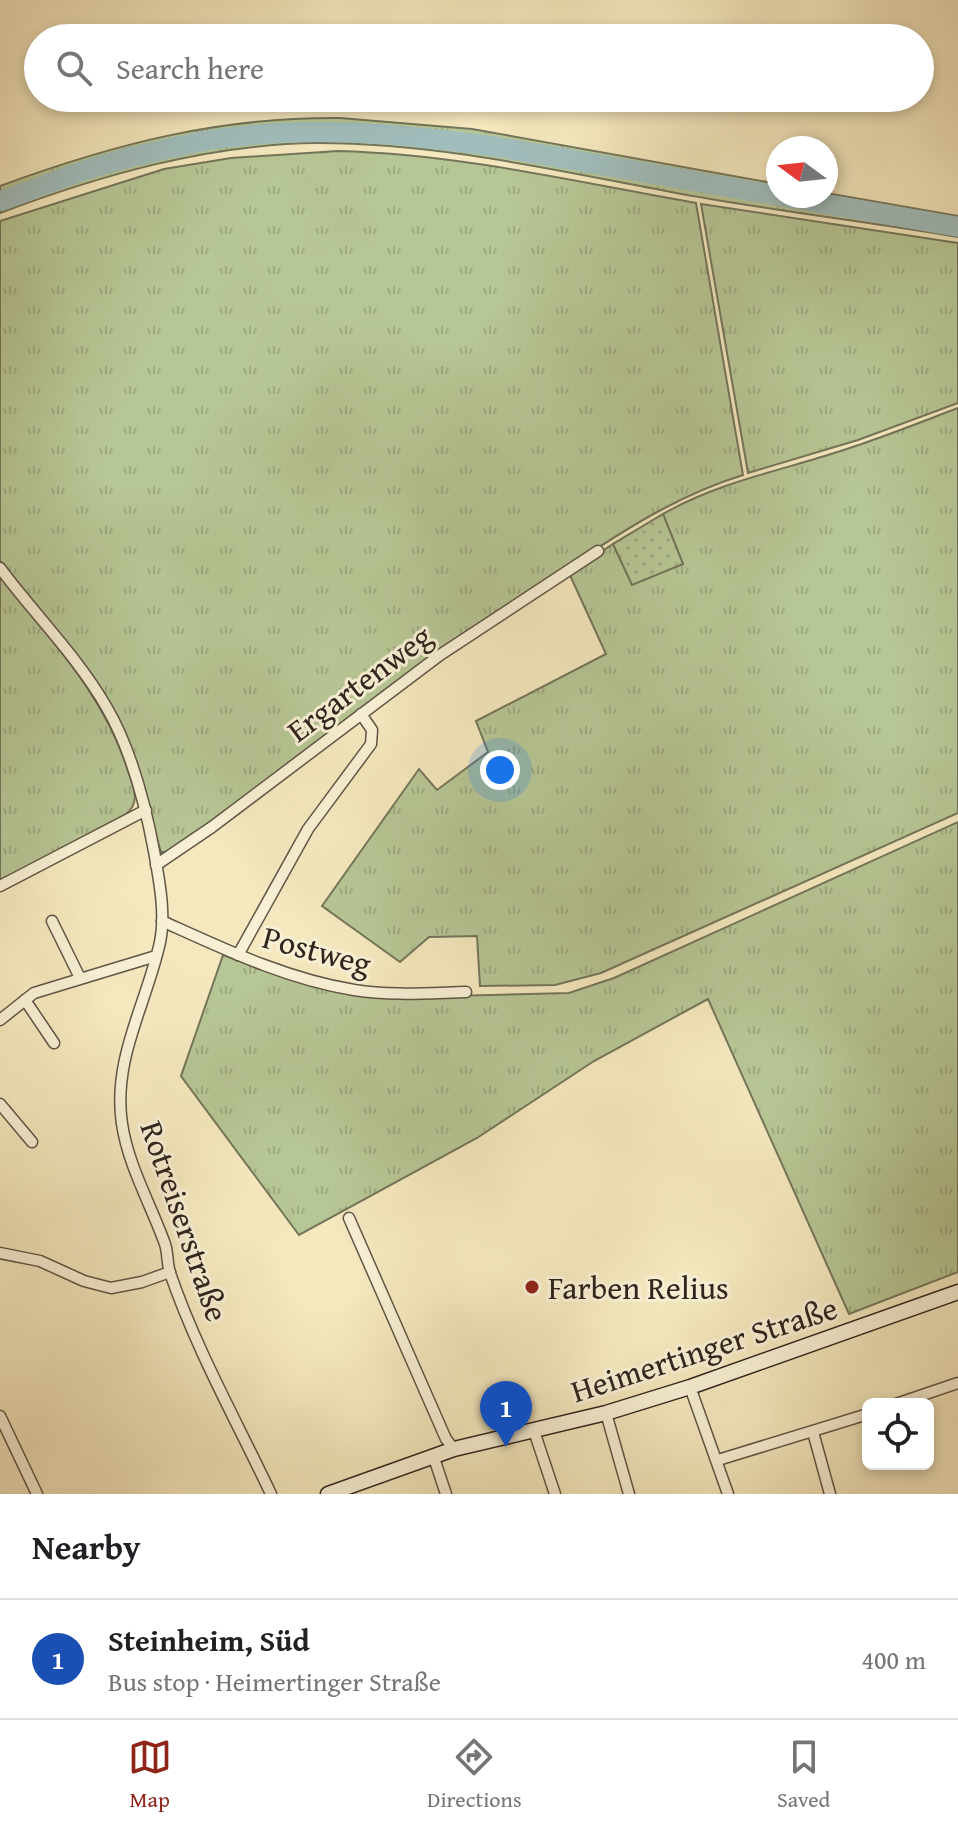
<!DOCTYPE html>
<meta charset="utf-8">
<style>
:root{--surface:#fff;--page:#f6f6f6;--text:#202124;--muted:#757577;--line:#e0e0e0;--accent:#8f2418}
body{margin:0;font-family:"Gentium Book Plus",serif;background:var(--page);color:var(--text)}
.controls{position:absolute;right:24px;bottom:24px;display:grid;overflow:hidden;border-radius:12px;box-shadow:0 4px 12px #0003}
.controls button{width:72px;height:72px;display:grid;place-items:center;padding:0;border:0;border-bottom:2px solid var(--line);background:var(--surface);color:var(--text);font:40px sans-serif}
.compass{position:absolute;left:766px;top:136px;width:72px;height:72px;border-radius:50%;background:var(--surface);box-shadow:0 4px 12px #0003;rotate:285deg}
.you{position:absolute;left:500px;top:770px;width:28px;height:28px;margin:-20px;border:6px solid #fff;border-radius:50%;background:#1a73e8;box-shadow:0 0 0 12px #1a73e833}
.badge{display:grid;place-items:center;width:52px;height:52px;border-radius:50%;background:var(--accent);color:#fff;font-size:26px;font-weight:700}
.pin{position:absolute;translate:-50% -66px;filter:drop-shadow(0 2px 4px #0008)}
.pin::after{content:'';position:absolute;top:42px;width:28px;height:24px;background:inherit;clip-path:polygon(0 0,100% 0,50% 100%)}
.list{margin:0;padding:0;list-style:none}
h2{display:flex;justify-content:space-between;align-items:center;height:104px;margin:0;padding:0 32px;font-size:34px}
h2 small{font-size:26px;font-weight:400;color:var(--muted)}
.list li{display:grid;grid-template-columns:52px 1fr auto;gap:24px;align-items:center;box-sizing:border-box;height:120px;padding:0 32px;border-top:2px solid var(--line)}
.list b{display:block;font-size:30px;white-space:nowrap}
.list p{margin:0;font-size:26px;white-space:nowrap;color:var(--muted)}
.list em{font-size:26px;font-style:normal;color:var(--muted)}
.icon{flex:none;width:44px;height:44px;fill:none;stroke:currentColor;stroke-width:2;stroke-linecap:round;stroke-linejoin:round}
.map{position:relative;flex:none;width:958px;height:1494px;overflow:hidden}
.search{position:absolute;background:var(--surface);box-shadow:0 4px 12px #0003;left:24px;right:24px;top:24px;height:88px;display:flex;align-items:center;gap:20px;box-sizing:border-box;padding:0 28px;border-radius:44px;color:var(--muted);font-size:30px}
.sheet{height:224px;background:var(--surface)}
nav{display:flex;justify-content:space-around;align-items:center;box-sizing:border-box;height:112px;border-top:2px solid var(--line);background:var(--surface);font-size:22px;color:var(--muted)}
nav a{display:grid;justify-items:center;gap:4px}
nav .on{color:var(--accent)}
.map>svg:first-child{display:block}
.grass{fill:url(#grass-tufts);stroke:#74755a;stroke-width:2}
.garden{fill:url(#garden-dots);stroke:#74755a;stroke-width:2}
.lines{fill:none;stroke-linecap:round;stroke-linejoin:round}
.river{stroke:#a0bdbc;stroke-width:20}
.street-casing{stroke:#615546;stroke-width:13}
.secondary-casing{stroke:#30241e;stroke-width:17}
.street{stroke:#f8f0d5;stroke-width:10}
.secondary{stroke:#f8f0d5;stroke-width:14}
.poi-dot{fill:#8f2418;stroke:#f8f0d5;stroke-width:3}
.labels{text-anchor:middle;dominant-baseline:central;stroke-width:6;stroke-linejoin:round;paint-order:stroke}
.street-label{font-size:32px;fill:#30241e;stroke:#f8f0d5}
.poi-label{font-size:32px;fill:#30241e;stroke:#f8f0d5;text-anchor:start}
</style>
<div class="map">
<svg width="958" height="1494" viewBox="0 0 958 1494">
<defs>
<pattern id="grass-tufts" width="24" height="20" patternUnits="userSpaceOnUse" patternTransform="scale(2)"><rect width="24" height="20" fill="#b7c695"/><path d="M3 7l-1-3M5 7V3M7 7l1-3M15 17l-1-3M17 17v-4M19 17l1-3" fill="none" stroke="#9eaa80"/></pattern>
<pattern id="garden-dots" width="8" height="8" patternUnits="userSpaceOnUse" patternTransform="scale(2)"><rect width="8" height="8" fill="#b7c695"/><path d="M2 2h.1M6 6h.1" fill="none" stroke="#9eaa80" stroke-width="1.8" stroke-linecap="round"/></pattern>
</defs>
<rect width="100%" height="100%" fill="#f5e8be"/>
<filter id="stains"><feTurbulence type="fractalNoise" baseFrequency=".0025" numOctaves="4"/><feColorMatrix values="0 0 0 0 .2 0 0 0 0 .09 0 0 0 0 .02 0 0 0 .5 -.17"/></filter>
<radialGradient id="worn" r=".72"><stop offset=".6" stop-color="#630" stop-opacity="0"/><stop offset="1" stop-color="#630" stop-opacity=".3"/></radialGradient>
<g class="grass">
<path d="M340 118 472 129 778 184V196H826V193L958 216V237C863 221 766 210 671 192 554 170 437 143 318 143 209 144 101 175 0 213V186C114 144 218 117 340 118Z"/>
<path d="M338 151C459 154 577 182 696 203L743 475C685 493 635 523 584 557L213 822 168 852H161L118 717 92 675 0 561V221L164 169 231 158Z"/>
<path d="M701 204 958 243V403L858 440 748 473Z"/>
<path d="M958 408V813L601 973 555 985 480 986 477 936 429 937 400 962 322 906 419 769 437 790 488 752 476 721 606 654 569 573 613 544 632 584 683 564 663 514C715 484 774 472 831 454 874 441 916 424 958 408Z"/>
<path d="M0 576C49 638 104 694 128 771 134 788 141 803 125 815L0 881Z"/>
<path d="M958 822V1272L849 1314 708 999 594 1061 477 1138 299 1235 181 1076 223 955 287 978 409 997 569 993 614 978Z"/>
</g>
<path class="garden" d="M663 514 683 564 632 585 613 544Z"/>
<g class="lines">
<path class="river" d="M0 201C29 192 57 179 86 170 123 158 161 150 199 142 298 124 399 133 498 147L958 227"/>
<defs>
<g id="street">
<path d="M0 568C35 615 78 657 107 708 132 751 145 803 154 851 159 879 166 914 160 942 147 1003 112 1059 122 1124 128 1165 151 1205 165 1244 168 1253 167 1264 170 1273 196 1349 237 1422 271 1494"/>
<path d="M156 865 212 827 440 655 598 551"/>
<path d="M0 886 146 810"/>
<path d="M52 921 80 978"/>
<path d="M162 921C224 949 286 979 354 990 391 996 429 993 466 992"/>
<path d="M238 955 308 829 371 744 372 730 361 714"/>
<path d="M25 1000 54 1043"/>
<path d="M0 1020 34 993 156 956"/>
<path d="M0 1104 32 1142"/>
<path d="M349 1218 446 1439 454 1449"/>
<path d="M0 1253 40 1261 84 1281 111 1288 142 1282 170 1272"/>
<path d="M690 1387 728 1494"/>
<path d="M896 1404 958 1383"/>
<path d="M606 1413 629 1494"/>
<path d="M0 1416 37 1494"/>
<path d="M534 1431 555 1494"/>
<path d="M813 1432 830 1494"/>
<path d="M433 1455 446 1494"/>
<path d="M718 1460 868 1414"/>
</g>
<path id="secondary" d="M328 1494 454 1449 606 1413 690 1387 958 1292"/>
</defs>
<use href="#street" class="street-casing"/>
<use href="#secondary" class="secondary-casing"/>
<use href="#street" class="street"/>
<use href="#secondary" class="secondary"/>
</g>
<circle class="poi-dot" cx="532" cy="1287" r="8"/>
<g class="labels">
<g class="street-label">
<text transform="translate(359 683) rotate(-37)">Ergartenweg</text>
<text transform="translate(317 950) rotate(15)">Postweg</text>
<text transform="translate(185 1221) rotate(71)">Rotreiserstraße</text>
<text transform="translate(704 1349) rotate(-18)">Heimertinger Straße</text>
</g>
<g class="poi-label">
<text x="548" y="1287">Farben Relius</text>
</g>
</g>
<rect width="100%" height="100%" filter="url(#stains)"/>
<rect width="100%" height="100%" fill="url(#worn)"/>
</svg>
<div class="controls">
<button><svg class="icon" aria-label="locate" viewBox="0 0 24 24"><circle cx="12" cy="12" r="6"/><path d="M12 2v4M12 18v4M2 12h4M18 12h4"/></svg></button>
</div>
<svg class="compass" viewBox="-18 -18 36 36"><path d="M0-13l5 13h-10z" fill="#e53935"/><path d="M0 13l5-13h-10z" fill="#757577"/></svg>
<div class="you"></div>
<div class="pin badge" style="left:506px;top:1447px;background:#1a4fb4">1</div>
<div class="search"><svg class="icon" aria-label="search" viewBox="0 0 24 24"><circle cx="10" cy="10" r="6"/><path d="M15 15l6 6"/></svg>Search here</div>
</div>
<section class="sheet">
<h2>Nearby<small></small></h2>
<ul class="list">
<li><span class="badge" style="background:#1a4fb4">1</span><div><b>Steinheim, Süd</b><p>Bus stop · Heimertinger Straße</p></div><em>400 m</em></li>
</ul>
</section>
<nav>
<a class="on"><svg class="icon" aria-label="map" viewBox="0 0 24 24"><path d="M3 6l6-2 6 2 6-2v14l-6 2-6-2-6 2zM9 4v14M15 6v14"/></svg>Map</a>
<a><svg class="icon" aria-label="directions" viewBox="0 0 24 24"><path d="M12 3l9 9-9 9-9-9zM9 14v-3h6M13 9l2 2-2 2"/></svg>Directions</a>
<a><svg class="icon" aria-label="saved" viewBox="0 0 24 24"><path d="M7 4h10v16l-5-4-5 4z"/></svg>Saved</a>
</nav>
